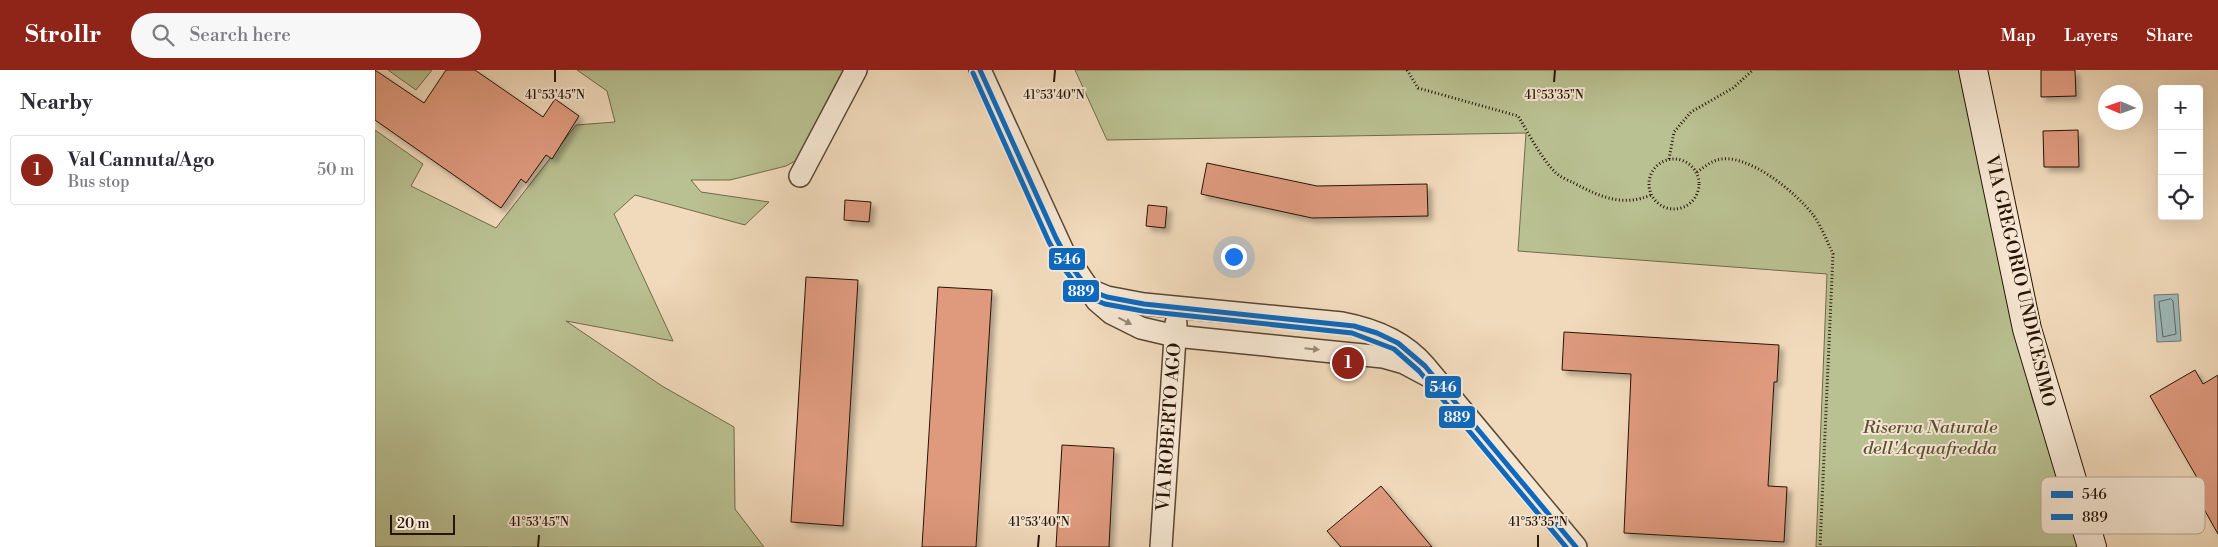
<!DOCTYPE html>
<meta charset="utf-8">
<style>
:root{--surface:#fff;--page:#f7f7f7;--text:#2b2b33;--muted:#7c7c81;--line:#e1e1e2;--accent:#8f2418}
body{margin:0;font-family:"Libre Bodoni",serif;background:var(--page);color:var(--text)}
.controls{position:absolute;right:15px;top:15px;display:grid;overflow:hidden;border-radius:5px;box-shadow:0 5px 20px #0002}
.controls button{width:45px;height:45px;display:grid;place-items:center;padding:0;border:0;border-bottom:1px solid var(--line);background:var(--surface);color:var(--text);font:25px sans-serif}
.compass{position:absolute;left:1723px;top:15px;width:45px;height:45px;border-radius:50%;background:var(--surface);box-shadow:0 5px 20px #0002;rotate:272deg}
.scale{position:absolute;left:15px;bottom:12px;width:65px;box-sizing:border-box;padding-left:5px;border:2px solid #261404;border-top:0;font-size:14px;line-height:18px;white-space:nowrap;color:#261404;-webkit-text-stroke:4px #f6e7d3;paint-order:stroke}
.you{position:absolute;left:858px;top:186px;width:18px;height:18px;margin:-12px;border:4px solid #fff;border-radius:50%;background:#1a73e8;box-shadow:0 0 0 8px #1a73e833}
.badge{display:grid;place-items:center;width:32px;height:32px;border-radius:50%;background:var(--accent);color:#fff;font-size:16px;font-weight:700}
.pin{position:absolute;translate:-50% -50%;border:2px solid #fff;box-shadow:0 1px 5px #0006}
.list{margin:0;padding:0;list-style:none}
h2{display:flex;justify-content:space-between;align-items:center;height:65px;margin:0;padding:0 20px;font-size:21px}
h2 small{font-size:16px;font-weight:400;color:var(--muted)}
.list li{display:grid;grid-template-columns:32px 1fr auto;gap:15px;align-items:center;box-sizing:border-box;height:70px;margin:0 10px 10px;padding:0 10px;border:1px solid var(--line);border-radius:5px}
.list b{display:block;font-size:19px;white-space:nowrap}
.list p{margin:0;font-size:16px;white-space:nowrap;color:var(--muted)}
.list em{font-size:16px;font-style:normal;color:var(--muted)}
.icon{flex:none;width:28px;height:28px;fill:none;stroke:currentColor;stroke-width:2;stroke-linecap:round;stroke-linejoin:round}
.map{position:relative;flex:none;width:1843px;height:477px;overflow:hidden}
header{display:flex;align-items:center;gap:30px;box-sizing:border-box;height:70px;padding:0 25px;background:var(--accent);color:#fff}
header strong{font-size:24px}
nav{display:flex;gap:28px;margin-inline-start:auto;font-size:18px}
.search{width:350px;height:45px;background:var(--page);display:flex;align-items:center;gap:12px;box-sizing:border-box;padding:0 18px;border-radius:28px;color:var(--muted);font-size:19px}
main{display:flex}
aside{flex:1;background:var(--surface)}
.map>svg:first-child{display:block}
.green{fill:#b9c091;stroke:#706a4a}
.water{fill:#9eb8ba;stroke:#6e7671}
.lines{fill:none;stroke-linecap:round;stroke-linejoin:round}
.shore{stroke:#62665f;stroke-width:1}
.building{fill:#df9a7e;stroke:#261404;filter:url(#shadow)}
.street-casing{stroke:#594632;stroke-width:24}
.secondary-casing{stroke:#261404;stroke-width:30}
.path{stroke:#261404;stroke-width:3;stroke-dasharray:1 2.5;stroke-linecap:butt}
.street{stroke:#f6e7d3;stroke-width:21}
.secondary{stroke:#f6e7d3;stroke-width:28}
.bus-1-casing{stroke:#f6e7d3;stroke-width:9}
.bus-2-casing{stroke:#f6e7d3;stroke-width:9}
.bus-1{stroke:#0c69bf;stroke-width:5}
.bus-2{stroke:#0c69bf;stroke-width:5}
.oneway{fill:#988876}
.ticks{fill:none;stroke:#261404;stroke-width:2}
.labels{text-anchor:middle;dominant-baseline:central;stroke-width:4;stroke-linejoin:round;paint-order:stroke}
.street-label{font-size:18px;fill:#261404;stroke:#f6e7d3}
.park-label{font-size:18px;font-style:italic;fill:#595035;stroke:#f6e7d3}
.key{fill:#f6e7d3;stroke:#b8a895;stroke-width:1}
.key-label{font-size:14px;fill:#261404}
.ticks-label{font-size:12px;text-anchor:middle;fill:#261404;stroke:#f6e7d3;stroke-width:4;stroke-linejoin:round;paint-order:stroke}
.line-badge{stroke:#f6e7d3;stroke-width:2}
.badge-label{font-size:14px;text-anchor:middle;font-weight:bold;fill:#fff}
</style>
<header>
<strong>Strollr</strong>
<div class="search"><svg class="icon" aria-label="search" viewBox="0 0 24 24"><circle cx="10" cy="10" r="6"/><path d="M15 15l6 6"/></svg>Search here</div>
<nav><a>Map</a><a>Layers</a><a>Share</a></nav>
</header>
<main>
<aside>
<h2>Nearby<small></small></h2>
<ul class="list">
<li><span class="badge">1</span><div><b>Val Cannuta/Ago</b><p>Bus stop</p></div><em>50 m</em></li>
</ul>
</aside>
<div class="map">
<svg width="1843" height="477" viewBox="0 0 1843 477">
<defs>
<filter id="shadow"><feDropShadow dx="4.5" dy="4.5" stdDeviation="2.5" flood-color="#0004"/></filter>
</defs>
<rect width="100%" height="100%" fill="#f1dabb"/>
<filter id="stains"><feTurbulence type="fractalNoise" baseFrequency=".004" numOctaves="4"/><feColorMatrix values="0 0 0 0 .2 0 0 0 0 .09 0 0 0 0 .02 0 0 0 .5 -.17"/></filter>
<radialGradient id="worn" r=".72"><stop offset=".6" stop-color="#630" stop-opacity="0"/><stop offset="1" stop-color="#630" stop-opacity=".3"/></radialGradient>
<g class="green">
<path d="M13 0H57L41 20Z"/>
<path d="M202 0H475L429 86 411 96 355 110H316L326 122 394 132 370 155 260 125 239 144 298 271 191 251 287 316 359 357 360 439 389 477H0V60L48 94 36 116 121 158 201 55 240 52 232 21Z"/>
<path d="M700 0H1584L1626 201 1657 328 1707 477H1441L1452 204 1143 181 1151 63 732 70Z"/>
</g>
<path class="water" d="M1803 224 1806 271 1782 272 1779 225Z"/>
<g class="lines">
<path class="shore" d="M1796 229 1798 231 1801 264 1788 267 1784 232Z"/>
</g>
<g class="building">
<path d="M0 0 49 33 71 0H100L168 47 180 29 204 46 177 89 171 85 151 113 146 109 126 138 0 50Z"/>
<path d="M1666 0H1700L1701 26 1666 27Z"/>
<path d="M1703 60 1704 97H1669L1668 61Z"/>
<path d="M832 93 942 116 1052 114 1053 146 937 148 826 124Z"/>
<path d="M470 130 496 132 494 152 469 150Z"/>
<path d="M773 135 792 137 790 158 771 156Z"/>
<path d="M431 207 483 210 468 456 416 452Z"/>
<path d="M563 217 617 220 601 477H547Z"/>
<path d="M1189 262 1404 275 1402 312H1399L1393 416 1412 417 1409 472 1249 463 1256 304 1187 300Z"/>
<path d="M1820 300 1828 314 1843 305V464L1820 423 1828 418 1775 326Z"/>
<path d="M687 375 739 378 734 477H681Z"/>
<path d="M1006 416 1057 477H966L952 461Z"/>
</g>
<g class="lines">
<defs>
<g id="street">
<path d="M605 0 688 181 722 231 736 243 766 258 800 266 1008 287 1029 293 1059 309"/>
<path d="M425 106 481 0"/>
<path d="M715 220 732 227 769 234 967 253C999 259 1029 271 1050 296L1201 477"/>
<path d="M786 477 801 253"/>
</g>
<path id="secondary" d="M1598 0 1652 259 1717 477"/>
</defs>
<use href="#street" class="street-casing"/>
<use href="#secondary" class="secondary-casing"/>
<g class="path">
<path d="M1032 0 1043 18 1143 46C1154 64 1165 86 1179 101 1184 107 1193 110 1199 113 1225 127 1248 137 1276 125"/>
<circle cx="1299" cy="114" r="25"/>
<path d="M1294 89 1299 62 1316 42 1358 18 1378 0"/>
<path d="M1322 102C1328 98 1335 92 1342 90 1371 81 1422 123 1439 146 1447 158 1452 171 1458 184L1445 477"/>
</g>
<use href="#street" class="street"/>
<use href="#secondary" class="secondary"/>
<defs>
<path id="bus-1" d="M605 0 681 168 696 196 714 220 732 227 769 234 979 256 1002 263 1023 273 1050 296 1201 477"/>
<path id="bus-2" d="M598 3 674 172 690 200 710 226 730 234 768 241 977 263 1019 279 1044 301 1191 477"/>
</defs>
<use href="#bus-1" class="bus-1-casing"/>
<use href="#bus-2" class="bus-2-casing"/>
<use href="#bus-1" class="bus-1"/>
<use href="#bus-2" class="bus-2"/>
</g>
<defs><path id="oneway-solid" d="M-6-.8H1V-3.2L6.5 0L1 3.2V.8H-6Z" transform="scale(1.25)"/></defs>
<g class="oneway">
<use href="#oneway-solid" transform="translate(750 251) rotate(27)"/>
<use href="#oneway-solid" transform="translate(937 279) rotate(6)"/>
</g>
<path class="ticks" d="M180 12V0M679 12 680 0M1179 12 1180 0M163 477 164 465M663 477 664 465M1163 477V465"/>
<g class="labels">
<g class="street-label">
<text transform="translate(1645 211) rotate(77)">VIA GREGORIO UNDICESIMO</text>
<text transform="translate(794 357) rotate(-86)">VIA ROBERTO AGO</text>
</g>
<g class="park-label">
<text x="1555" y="357">Riserva Naturale<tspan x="1555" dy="21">dell'Acquafredda</tspan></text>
</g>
</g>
<rect x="1666" y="407" width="164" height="57" rx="8" class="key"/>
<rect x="1676" y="421" width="22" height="7" fill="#0c69bf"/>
<rect x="1676" y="444" width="22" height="6" fill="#0c69bf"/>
<g class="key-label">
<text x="1707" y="429">546</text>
<text x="1707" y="452">889</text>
</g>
<g class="ticks-label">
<text x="180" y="29">41°53'45"N</text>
<text x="679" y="29">41°53'40"N</text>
<text x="1179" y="29">41°53'35"N</text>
<text x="164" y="456">41°53'45"N</text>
<text x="664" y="456">41°53'40"N</text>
<text x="1163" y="456">41°53'35"N</text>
</g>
<g class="line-badge">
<rect x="673" y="177" width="38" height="24" rx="5" fill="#0c69bf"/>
<rect x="687" y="209" width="38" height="24" rx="5" fill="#0c69bf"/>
<rect x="1049" y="305" width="38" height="24" rx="5" fill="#0c69bf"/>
<rect x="1063" y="335" width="38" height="24" rx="5" fill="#0c69bf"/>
</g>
<g class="badge-label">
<text x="692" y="194">546</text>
<text x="706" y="226">889</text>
<text x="1068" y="322">546</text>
<text x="1082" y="352">889</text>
</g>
<rect width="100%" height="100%" filter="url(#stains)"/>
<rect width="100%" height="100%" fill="url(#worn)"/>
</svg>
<div class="controls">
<button>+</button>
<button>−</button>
<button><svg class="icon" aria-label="locate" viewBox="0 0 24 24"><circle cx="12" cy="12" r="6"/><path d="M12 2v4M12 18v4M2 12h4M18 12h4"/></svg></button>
</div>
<svg class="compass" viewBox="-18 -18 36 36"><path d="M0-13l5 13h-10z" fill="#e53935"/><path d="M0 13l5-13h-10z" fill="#7c7c81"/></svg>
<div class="scale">20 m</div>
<div class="you"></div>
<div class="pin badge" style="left:973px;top:293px">1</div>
</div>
</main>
